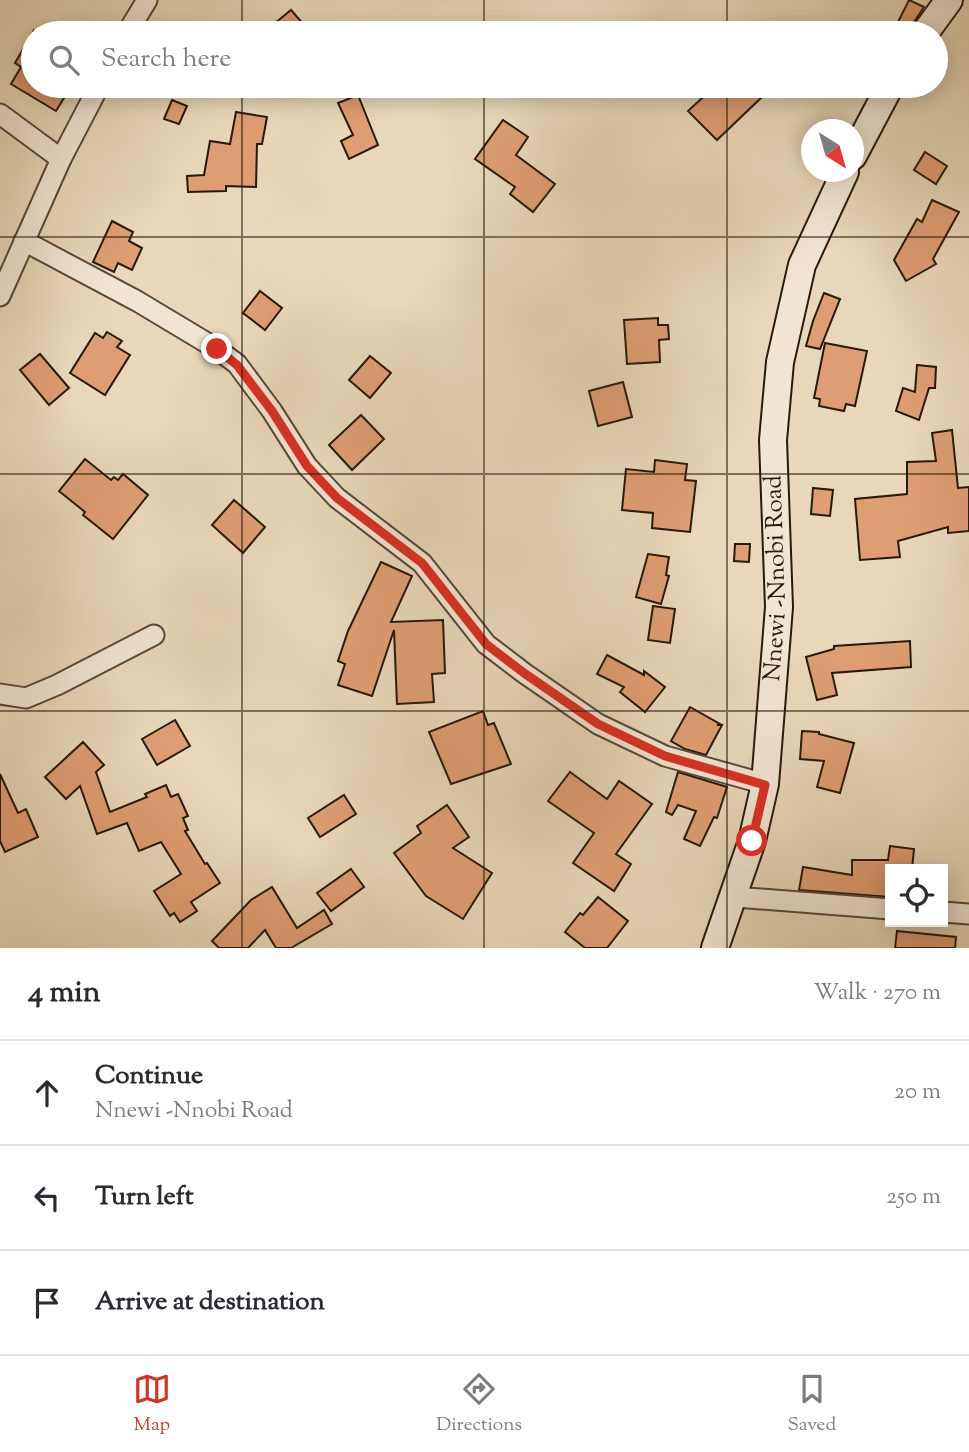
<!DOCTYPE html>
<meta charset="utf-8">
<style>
:root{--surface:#fff;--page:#f2f2f3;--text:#2b2b33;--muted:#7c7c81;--line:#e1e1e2;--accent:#d93025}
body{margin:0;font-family:"Sorts Mill Goudy",serif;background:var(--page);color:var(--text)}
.controls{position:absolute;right:21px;bottom:21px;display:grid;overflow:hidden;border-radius:0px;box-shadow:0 4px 18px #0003}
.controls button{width:63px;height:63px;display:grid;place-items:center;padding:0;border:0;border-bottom:2px solid var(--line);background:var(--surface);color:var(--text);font:35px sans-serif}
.compass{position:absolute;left:801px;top:119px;width:63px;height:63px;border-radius:50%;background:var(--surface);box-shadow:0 4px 18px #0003;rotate:143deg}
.stop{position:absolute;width:21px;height:21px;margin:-16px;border:5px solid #d93025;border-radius:50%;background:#fff}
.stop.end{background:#d93025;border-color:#fff;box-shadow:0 2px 7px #0008}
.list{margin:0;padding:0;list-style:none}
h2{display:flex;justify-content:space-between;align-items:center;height:91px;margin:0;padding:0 28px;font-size:30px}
h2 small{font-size:23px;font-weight:400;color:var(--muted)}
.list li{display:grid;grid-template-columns:46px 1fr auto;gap:21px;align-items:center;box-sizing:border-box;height:105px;padding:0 28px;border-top:2px solid var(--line)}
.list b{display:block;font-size:26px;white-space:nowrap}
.list p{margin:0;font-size:23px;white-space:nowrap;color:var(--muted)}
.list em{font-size:23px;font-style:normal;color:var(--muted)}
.icon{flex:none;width:38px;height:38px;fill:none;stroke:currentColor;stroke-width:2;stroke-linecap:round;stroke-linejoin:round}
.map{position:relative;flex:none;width:969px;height:948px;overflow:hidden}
.search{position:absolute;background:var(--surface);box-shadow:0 4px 18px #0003;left:21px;right:21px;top:21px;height:77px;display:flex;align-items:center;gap:18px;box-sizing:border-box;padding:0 24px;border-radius:38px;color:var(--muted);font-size:26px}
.sheet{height:406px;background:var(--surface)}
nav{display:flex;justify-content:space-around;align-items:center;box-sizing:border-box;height:98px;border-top:2px solid var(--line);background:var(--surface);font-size:19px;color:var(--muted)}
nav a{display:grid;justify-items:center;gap:4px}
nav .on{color:var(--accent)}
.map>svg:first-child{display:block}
.building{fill:#de9d72;stroke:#26190d;stroke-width:2}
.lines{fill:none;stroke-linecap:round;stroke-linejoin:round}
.minor-casing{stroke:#564838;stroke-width:23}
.secondary-casing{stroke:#26190d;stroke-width:30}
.minor{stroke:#f0e5d1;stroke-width:19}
.secondary{stroke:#f0e5d1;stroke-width:26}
.route{stroke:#d93025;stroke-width:9}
.grid{fill:none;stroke:#26190d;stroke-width:2;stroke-opacity:0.55}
.labels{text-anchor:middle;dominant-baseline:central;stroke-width:5;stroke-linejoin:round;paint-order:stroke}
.street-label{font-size:24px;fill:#26190d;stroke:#f0e5d1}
</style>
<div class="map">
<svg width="969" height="948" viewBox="0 0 969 948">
<rect width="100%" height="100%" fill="#e8d7b8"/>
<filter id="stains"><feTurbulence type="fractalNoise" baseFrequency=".00286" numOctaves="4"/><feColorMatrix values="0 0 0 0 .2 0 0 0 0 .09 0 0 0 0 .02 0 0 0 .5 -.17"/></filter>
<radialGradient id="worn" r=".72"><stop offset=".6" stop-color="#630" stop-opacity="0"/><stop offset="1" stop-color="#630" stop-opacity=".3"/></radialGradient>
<g class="building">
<path d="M909 0 924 7 910 28 898 22Z"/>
<path d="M291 10 311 33H263Z"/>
<path d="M33 32V86H62L58 94 64 98 56 111 11 84 21 67 15 63Z"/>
<path d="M715 86H755L764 95 717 140 688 111Z"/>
<path d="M358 95 378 145 349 159 341 141 353 135 338 103Z"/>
<path d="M172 100 187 106 179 124 164 119Z"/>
<path d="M236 112 267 117 262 144H257L256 187 226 186V191L188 192 187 176 204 175 210 141 230 144Z"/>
<path d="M503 120 528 137 516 155 555 184 533 212 510 194 515 187 475 159Z"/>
<path d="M925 152 947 166 936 184 914 170Z"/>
<path d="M932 200 959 212 933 259 936 264 906 281 894 260 917 219 922 222Z"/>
<path d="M112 221 133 232 129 241 142 248 132 270 118 263 114 272 93 262Z"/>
<path d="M260 291 282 308 265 330 243 313Z"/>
<path d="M824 293 840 299 820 349 806 346 813 321Z"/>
<path d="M658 318V325H668L669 339 659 340 660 362 627 364 624 320Z"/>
<path d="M107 332 122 341 117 347 130 355 105 395 70 373 95 333 103 338Z"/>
<path d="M825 343 867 351 855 406 846 404 844 411 819 406 820 399 814 398Z"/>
<path d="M40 354 69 388 49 405 20 370Z"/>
<path d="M370 356 391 373 370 398 349 380Z"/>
<path d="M917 365 936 367 935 388H929L919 420 896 411 903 388 915 392Z"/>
<path d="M623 382 632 417 598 426 589 391Z"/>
<path d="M361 415 384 439 352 470 329 445Z"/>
<path d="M952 430 958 488 969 487V531L948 533V527L898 541 900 557 860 560 855 499 907 494V462L936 461 932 433Z"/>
<path d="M85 459 111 480 114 477 118 480 123 474 148 495 113 539 83 515 85 512 59 491Z"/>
<path d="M655 460 687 464 685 480 696 481 690 532 652 528 653 513 622 510 626 469 654 472Z"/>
<path d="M813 488 833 490 830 516 811 514Z"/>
<path d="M234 500 265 527 243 553 212 525Z"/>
<path d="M735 544H750L749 562 734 561Z"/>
<path d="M648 554 669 557 666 575 669 576 661 604 636 597Z"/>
<path d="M381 562 412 576 391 622 443 620 445 673 432 674 434 702 397 704 394 630 372 696 338 685 345 664 338 661 348 631Z"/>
<path d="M653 606 675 609 670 643 648 640Z"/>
<path d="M910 641 911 667 832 673 837 695 817 700 806 657 834 649V646Z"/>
<path d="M607 655 644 675V671L665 687 645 712 620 692 624 687 597 674Z"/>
<path d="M690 707 720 724 717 725H722L706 755 685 749 671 741Z"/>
<path d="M483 711 488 725 494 723 511 764 451 784 429 732Z"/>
<path d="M175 720 190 746 157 765 142 739Z"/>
<path d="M802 731 819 732V734L854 743 840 793 817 787 824 761 800 759Z"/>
<path d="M83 742 104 765 96 772 110 812 147 797 145 794 166 785 171 797 178 794 188 816 183 818 188 830 185 831 205 864 207 863 220 883 191 902 197 911 180 922 174 913 170 916 154 891 181 874 161 842 139 851 127 823 97 834 80 786 66 799 45 777Z"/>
<path d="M570 772 607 799 619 781 652 804 616 854 631 864 614 891 573 863 594 833 548 801Z"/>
<path d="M678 772 727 787 717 818 714 817 700 846 684 839 696 811 678 805 672 815 666 812Z"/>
<path d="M0 774 18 813 26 809 38 837 5 852 0 841Z"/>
<path d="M344 795 356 814 320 837 308 818Z"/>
<path d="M447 805 469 837 453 848 492 873 463 919 426 896 394 853 421 833 417 826Z"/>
<path d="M890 846 914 849 912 869H890V897L799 890 803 867 852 875V860H888Z"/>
<path d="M351 869 364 887 331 911 317 893Z"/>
<path d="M272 887 297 928 324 910 332 924 291 948H276L265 930 248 948H219L212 941 251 900Z"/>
<path d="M598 897 628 921 607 948H585L565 932 580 913 583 915Z"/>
<path d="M897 931 956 937 955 948H895Z"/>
</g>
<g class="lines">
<defs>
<g id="minor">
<path d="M127 33 147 0"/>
<path d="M0 114 61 159"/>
<path d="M24 241 137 301 217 349 237 364 272 411 307 466 337 498 422 563 486 644 524 673 598 724 665 756 765 784"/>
<path d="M0 296 61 159 99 86"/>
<path d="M0 694 26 698 57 685 154 635"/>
<path d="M735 897 890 909"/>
<path d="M943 912 969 914"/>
</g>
<g id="secondary">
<path d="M925 33 949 0"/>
<path d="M853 156 890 86"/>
<path id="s1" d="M715 948 752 841 765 784 779 607 773 440 780 362 802 265 845 172"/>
</g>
</defs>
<use href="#minor" class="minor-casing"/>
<use href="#secondary" class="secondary-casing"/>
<use href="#minor" class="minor"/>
<use href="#secondary" class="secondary"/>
</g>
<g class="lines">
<path class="route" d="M217 349 237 365 272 411 307 466 337 498 422 563 486 644 524 673 598 724 665 756 765 785 752 841"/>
</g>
<path class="grid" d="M242 0V33M484 0V33M727 0V33M242 86V948M484 86V948M727 86V948M0 237H969M0 474H969M0 711H969"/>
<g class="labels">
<g class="street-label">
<text stroke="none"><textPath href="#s1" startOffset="378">Nnewi -Nnobi Road</textPath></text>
</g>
</g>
<rect width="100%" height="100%" filter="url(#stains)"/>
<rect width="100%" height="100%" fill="url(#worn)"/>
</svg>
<div class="controls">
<button><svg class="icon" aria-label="locate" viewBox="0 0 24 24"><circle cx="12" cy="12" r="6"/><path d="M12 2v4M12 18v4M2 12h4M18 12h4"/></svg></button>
</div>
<svg class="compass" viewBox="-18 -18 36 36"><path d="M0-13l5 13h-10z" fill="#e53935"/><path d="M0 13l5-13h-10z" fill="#7c7c81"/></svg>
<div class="stop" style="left:752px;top:841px"></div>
<div class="stop end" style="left:217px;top:349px"></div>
<div class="search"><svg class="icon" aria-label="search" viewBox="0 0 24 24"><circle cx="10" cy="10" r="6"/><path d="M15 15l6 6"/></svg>Search here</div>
</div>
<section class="sheet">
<h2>4 min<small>Walk · 270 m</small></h2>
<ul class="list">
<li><svg class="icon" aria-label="ahead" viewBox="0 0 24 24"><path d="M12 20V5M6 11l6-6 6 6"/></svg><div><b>Continue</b><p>Nnewi -Nnobi Road</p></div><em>20 m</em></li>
<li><svg class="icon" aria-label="left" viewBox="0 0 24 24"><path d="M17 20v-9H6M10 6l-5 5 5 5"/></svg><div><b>Turn left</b></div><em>250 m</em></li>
<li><svg class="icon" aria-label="arrive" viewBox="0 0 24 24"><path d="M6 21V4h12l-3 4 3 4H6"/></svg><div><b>Arrive at destination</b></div></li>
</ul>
</section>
<nav>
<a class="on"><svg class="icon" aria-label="map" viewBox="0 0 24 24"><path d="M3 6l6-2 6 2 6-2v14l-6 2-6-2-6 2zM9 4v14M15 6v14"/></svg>Map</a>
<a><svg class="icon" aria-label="directions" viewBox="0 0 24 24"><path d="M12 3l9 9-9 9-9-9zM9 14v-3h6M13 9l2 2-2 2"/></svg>Directions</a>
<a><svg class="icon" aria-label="saved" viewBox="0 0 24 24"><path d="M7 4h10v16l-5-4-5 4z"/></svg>Saved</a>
</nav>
